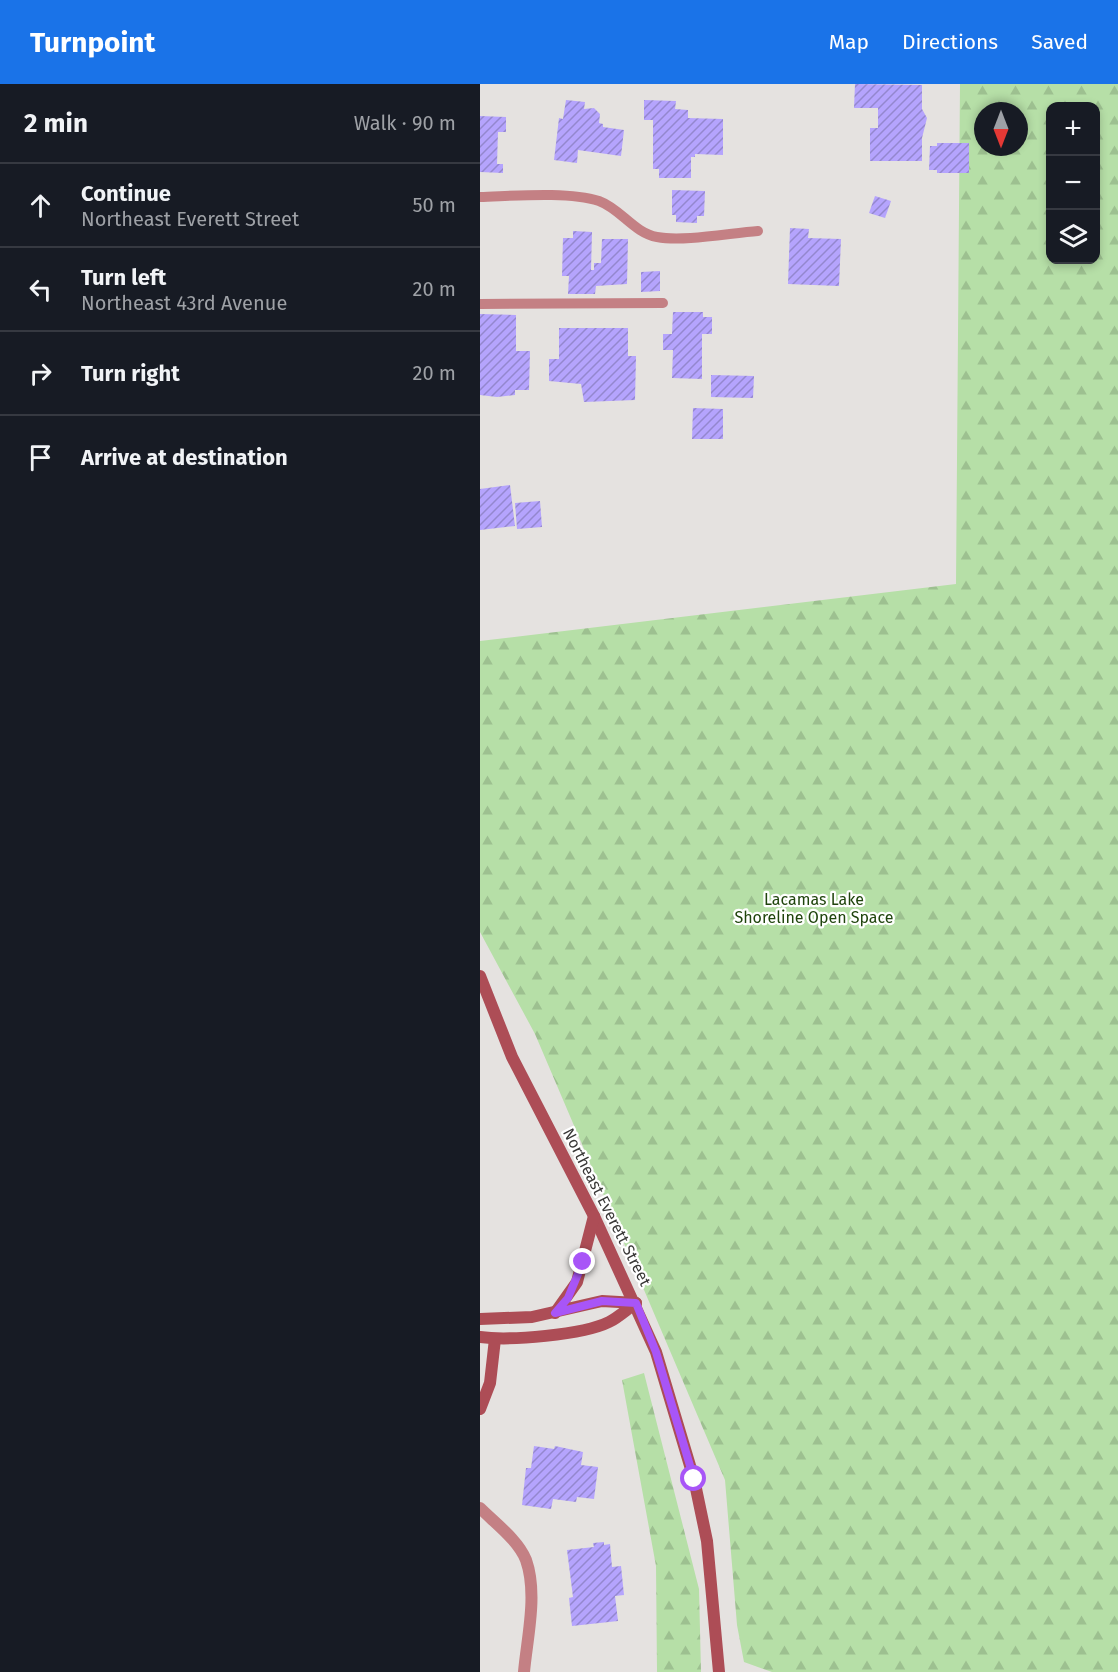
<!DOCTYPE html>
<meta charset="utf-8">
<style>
:root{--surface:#171b24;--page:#242831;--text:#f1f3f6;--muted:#9ea1a6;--line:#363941;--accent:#1a73e8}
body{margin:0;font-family:"Fira Sans",sans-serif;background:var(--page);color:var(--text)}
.controls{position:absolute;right:18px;top:18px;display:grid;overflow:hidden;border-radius:12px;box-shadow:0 3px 9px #0003}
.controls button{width:54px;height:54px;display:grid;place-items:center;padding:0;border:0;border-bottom:2px solid var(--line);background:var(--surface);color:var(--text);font:30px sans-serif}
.compass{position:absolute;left:494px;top:18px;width:54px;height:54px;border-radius:50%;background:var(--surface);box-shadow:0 3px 9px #0003;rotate:180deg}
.stop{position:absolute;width:18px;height:18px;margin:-14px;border:4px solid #a855f7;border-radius:50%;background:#fff}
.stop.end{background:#a855f7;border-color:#fff;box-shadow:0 2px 6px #0008}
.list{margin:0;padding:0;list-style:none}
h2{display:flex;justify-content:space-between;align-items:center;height:78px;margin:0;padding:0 24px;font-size:26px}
h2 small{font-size:20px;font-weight:400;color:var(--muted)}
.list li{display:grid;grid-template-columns:39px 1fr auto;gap:18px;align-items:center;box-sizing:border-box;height:84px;padding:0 24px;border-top:2px solid var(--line)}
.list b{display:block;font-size:22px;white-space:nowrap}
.list p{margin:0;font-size:20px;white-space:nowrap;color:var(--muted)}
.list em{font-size:20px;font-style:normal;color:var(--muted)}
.icon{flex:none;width:33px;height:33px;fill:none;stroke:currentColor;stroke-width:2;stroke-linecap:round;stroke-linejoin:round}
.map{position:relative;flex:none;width:638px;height:1588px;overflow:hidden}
header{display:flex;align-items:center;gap:36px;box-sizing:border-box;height:84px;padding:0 30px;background:var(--accent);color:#fff}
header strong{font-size:28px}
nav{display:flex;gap:33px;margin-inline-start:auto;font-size:21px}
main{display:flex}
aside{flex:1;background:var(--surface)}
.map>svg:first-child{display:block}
.forest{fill:url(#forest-firs);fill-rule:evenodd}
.building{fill:url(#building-hatch)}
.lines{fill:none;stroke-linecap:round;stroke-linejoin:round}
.lane{stroke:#c48084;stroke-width:10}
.street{stroke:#c48084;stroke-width:12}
.secondary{stroke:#ad4d56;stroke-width:12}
.route{stroke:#a855f7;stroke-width:8}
.labels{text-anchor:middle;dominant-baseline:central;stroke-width:4.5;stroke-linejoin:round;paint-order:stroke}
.park-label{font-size:16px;fill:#1f440c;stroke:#fff}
.street-label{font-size:16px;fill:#393837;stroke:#fff}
</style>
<header>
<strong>Turnpoint</strong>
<nav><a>Map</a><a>Directions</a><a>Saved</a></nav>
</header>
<main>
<aside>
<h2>2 min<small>Walk · 90 m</small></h2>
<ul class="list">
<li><svg class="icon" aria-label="ahead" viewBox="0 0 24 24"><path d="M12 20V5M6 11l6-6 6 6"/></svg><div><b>Continue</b><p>Northeast Everett Street</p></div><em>50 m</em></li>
<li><svg class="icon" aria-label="left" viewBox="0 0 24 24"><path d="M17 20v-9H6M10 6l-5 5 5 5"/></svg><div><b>Turn left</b><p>Northeast 43rd Avenue</p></div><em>20 m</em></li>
<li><svg class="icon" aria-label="right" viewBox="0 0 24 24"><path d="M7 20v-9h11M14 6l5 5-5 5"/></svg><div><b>Turn right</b></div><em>20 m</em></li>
<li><svg class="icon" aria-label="arrive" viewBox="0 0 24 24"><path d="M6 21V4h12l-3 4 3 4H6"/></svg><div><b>Arrive at destination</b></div></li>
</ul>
</aside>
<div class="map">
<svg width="638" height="1588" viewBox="0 0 638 1588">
<defs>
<pattern id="forest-firs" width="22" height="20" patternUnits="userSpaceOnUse" patternTransform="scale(1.5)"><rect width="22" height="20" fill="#b6dfa7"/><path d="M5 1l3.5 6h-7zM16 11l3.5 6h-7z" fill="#9dc090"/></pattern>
<pattern id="building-hatch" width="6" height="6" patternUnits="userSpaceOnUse" patternTransform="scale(1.5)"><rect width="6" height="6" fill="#b5a4fd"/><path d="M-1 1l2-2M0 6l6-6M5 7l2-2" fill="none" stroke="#9487ce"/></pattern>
</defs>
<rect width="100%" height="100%" fill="#e5e2e0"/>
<g class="forest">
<path d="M480 0H638V1588H292L264 1578 257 1541 245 1396 55 950 0 848V557L476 500ZM570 22H616V176H570ZM503 27H539V63H503Z"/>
<path d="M164 1289 219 1505 221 1588H177L176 1482 142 1296Z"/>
</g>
<g class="building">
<path d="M375 0 442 1V25L447 34 442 54V77H390V44H398V24H374Z"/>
<path d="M86 16 105 18 104 25 114 24 120 30 119 39 123 40V43L144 46 141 72 98 66 97 79 74 76 79 34 83 35Z"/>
<path d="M164 16 196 17 195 25 208 26V34L243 35V71L215 70V73H211V94H179V85H173V36H164Z"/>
<path d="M0 32 26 33V48H18L17 80H23V89L0 88Z"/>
<path d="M457 59H489V89H457V86H449L450 62H457Z"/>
<path d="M192 106 225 107 224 132H217V139L196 138V131H192Z"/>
<path d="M395 112 411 117 405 134 389 129Z"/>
<path d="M310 144 329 145 328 154 361 155 359 202 308 200Z"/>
<path d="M93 147 112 148 111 186H114V179H121L122 155H148L147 200 116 202 115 210H88L89 192H82L83 154H93Z"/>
<path d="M180 187V207L161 208V188Z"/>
<path d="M193 228H223V233H232V250H222V295L192 294 193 266H183V250H192Z"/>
<path d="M0 230 36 231V267H50L49 306H35V311L17 313 0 311Z"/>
<path d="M79 244H148V272H156L155 316 104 318 101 300 69 297V275H79Z"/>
<path d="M231 291 274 292 273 314 231 313Z"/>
<path d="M213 324 243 325V355H212Z"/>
<path d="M30 401 35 442 0 446V405Z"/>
<path d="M60 417 62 443 37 445 35 419Z"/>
<path d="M54 1362 74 1365 75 1362 103 1368 101 1381 118 1383 114 1415 97 1413 96 1418 73 1415 71 1425 42 1421 46 1384H51Z"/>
<path d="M124 1458V1461L130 1460 132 1483 141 1482 144 1511 135 1512 138 1537 92 1542 89 1514 93 1513 87 1466 114 1463 113 1459Z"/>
</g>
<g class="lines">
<g class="lane">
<path d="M0 113C33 112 88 107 119 117 141 125 154 149 177 153 203 158 250 149 278 147"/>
<path d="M0 220 183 219"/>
</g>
<path class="street" d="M0 1424C15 1439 38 1456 46 1476 58 1510 47 1554 44 1588"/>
<g class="secondary">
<path d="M0 892 32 973 114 1132 176 1268 214 1395 227 1457 239 1588"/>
<path d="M75 1229 97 1198 114 1132"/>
<path d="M0 1235 52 1233 122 1217 156 1219"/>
<path d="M0 1253C29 1257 103 1251 129 1238 139 1233 147 1225 156 1219"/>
<path d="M0 1325 10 1299 15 1255"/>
</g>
</g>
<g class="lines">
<path class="route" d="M103 1178 88 1214 75 1229 122 1217 156 1219 176 1268 214 1395"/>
</g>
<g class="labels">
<g class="park-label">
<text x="334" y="815">Lacamas Lake<tspan x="334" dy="18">Shoreline Open Space</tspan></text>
</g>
<g class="street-label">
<text transform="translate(127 1123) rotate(63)">Northeast Everett Street</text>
</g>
</g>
</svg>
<div class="controls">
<button>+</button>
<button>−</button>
<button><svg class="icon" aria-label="layers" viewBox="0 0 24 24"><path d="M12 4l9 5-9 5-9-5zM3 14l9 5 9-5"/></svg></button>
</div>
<svg class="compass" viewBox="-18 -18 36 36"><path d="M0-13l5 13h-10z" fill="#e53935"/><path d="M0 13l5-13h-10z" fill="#9ea1a6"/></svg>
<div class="stop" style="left:214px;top:1395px"></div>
<div class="stop end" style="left:103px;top:1178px"></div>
</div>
</main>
